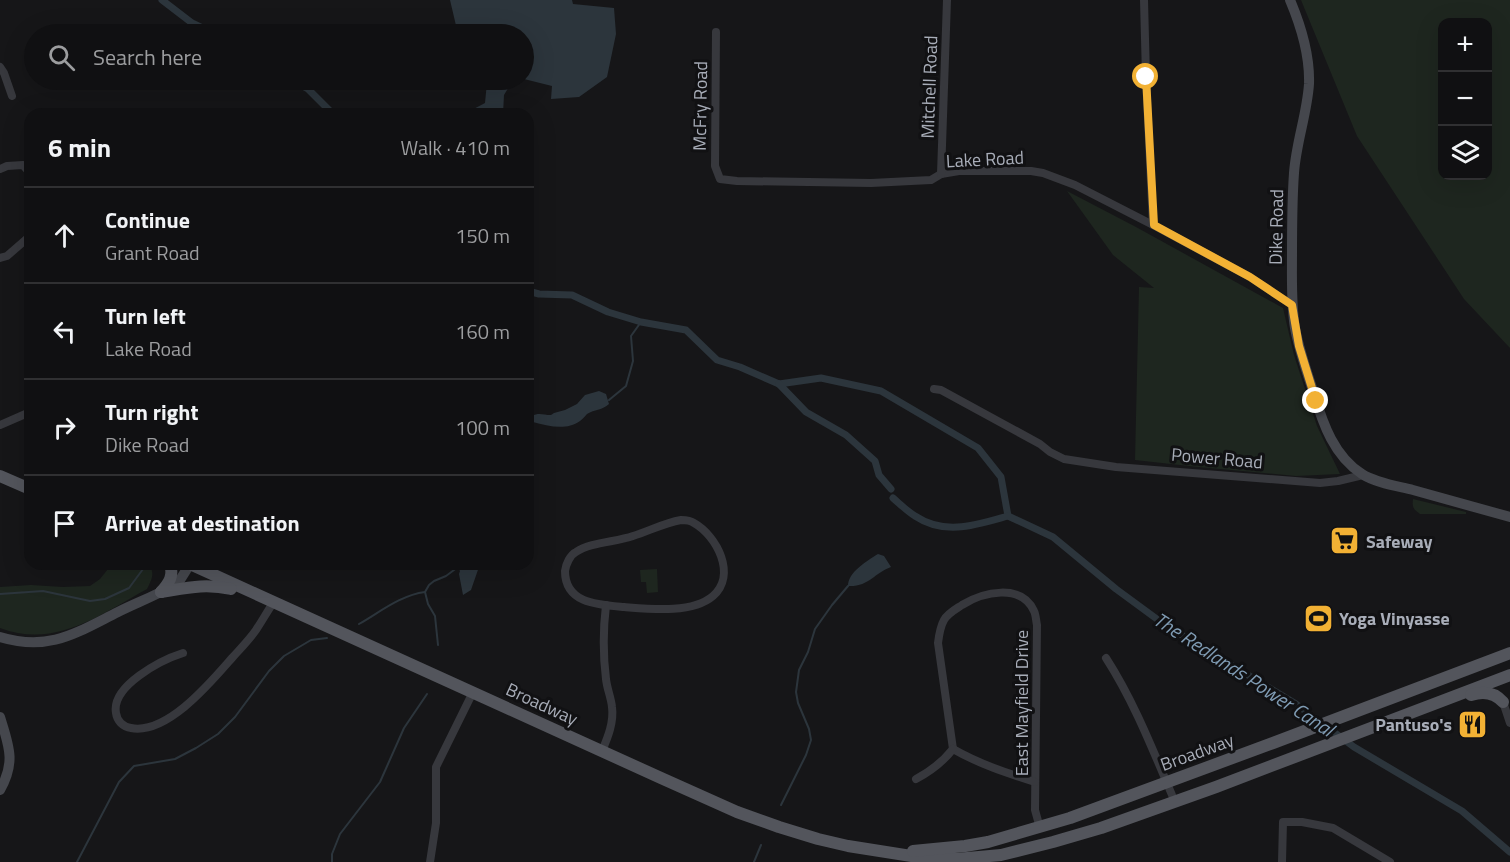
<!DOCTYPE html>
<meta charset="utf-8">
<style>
:root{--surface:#101012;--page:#19191b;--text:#f1f3f6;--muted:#9c9d9f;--line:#303032}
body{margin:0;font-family:"Titillium Web",sans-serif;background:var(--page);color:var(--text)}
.controls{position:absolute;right:18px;top:18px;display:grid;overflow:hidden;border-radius:12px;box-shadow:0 6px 24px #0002}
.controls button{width:54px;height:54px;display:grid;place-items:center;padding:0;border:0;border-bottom:2px solid var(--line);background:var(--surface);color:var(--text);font:30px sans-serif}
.stop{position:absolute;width:18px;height:18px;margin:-14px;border:4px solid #f2b134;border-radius:50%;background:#fff}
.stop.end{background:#f2b134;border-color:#fff;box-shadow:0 2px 6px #0008}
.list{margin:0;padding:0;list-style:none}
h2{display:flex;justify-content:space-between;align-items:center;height:78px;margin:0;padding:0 24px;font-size:26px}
h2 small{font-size:20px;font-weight:400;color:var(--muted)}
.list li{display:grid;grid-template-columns:39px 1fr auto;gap:18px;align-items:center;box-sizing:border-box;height:96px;padding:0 24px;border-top:2px solid var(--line)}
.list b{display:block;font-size:22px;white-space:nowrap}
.list p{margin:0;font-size:20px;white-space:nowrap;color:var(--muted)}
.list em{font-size:20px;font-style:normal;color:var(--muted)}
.icon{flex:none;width:33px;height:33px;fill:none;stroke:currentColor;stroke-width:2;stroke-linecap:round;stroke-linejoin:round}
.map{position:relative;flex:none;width:1510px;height:862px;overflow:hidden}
.search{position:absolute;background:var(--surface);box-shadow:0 6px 24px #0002;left:24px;top:24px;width:510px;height:66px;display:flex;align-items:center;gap:15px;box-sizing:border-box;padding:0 21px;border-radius:33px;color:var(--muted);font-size:22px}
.panel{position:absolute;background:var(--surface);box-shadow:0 6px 24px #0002;left:24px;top:108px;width:510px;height:462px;border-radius:18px}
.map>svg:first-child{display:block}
.green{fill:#1e261f;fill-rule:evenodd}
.water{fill:#2c353c}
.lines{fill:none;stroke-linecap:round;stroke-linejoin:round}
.stream{stroke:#2c353c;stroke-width:2}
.canal{stroke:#2c353c;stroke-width:7}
.street{stroke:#37383d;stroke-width:8}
.secondary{stroke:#45474d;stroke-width:10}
.primary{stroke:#53555c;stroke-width:12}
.route{stroke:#f2b134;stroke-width:8}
.labels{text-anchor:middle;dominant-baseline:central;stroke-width:6;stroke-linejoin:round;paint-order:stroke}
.street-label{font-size:18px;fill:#a8adb8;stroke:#111113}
.poi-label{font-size:18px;font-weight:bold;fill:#a8adb8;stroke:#111113;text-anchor:start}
.water-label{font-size:20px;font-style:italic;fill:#7f9bb3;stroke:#111113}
</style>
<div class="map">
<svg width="1510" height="862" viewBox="0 0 1510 862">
<rect width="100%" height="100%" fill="#161618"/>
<g class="green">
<path d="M1301 0H1510V348L1464 299 1357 136ZM1488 22V176H1442V22Z"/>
<path d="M1067 191 1136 227 1283 308 1294 355 1317 426 1340 474 1296 476 1198 467 1135 460 1139 287 1154 288 1113 255Z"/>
<path d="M1413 499 1466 512V514H1420C1413 509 1412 507 1413 499Z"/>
<path d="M112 564H149C155 574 152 579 147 589 100 615 55 649 0 628V587L31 585 63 587 90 586 100 579Z"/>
<path d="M657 569 658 592 647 593 646 582H641L640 570Z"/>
</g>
<g class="water">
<path d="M450 0H572L573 4 614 8 616 34 607 77 579 97 551 99 552 86 524 79V34H458Z"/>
<path d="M483 80H513L504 95 503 114H464L485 103 487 82Z"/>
<path d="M599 391 606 394 609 404C601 411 595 409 587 414 585 416 583 419 580 421 566 431 548 426 533 422L532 416C539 412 543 415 551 415L554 413 565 410 577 404 585 395Z"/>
<path d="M878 554 884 556 891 567C874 573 869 587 848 586 848 572 867 561 878 554Z"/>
<path d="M456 564H480L471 590 463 595 459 574 460 571Z"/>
</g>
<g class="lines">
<g class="stream">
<path d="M609 400 626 386 633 361 631 336 641 322"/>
<path d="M528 416H532"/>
<path d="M0 594 43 591 90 601 105 599 129 588 146 565"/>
<path d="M359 624C380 612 401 595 425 592"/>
<path d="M438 645 435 616 428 604 425 592 429 585 434 581 446 576 458 567"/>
<path d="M781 805 806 755 811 740 809 729 798 703 796 692 799 670 808 652 815 629 832 605 848 586"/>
<path d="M77 862 119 782 134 766 175 759 196 748 218 734 235 717 269 671 284 656 311 640 327 638"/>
<path d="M332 862V854L340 834 380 782 404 728 427 694"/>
<path d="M754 862 761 845"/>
</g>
<g class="canal">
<path d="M162 0 192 23 215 34"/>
<path d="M292 80 308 89 333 114"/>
<path d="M528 291 539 294 572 295 608 312 641 322 686 330 717 360 740 367 779 384 821 378 881 391 978 448 1001 477 1008 516"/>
<path d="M779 384 806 412 846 435 875 461 879 475 891 489"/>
<path d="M893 498C900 504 907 511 915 516 945 536 976 525 1008 516L1053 537 1116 589 1165 625 1296 704 1354 747 1462 811 1510 852"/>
</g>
<g class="street">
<path d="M1144 0 1146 77 1153 225"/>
<path d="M716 32 715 166 720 179 737 181 871 183 931 180 941 174 959 171H1031L1043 173 1075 185 1153 225 1250 277 1292 305"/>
<path d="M0 67 4 73 12 96"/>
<path d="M0 169 7 166 23 165 30 173"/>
<path d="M941 174 947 0"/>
<path d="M0 258 7 256 30 236"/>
<path d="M934 389 941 390 1040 444 1050 452 1064 459 1116 467 1320 483 1338 481 1363 475"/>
<path d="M0 425 30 412"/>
<path d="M681 520C685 520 690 520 694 523 717 536 737 575 713 596 692 614 649 609 624 607 599 605 565 604 565 571 566 564 570 555 576 552 591 542 616 542 633 536 649 531 664 523 681 520Z"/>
<path d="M183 653C161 660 111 686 116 713 117 721 123 727 131 728 167 735 211 682 232 658 240 649 249 640 256 630 262 621 267 612 273 603"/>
<path d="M1106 658C1135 703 1154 753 1175 802"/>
<path d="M1503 702 1510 723"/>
<path d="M953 749 938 643C939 635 940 627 944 620 948 613 956 609 962 605 983 592 1021 583 1034 611 1036 615 1036 621 1037 625L1035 810 1040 828"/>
<path d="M953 749C979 764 1007 773 1035 782"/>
<path d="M602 751C608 737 614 722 612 707 611 697 607 689 606 679 603 655 603 630 606 605"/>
<path d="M916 779C931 771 942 763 953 749"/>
<path d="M430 862 436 823V767L473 692"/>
<path d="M1282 862 1283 822H1302L1333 828 1390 862"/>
</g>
<g class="secondary">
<path d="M1290 0C1301 26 1310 55 1309 84 1307 114 1296 143 1294 173 1292 201 1292 228 1292 255 1292 280 1291 304 1295 328 1299 350 1307 372 1314 394 1323 424 1334 456 1362 474 1376 483 1397 486 1413 490 1446 499 1478 508 1510 517"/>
<path d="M0 637C49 652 76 633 118 612 136 603 155 596 172 586L180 580 190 564"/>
<path d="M0 717C9 746 16 762 0 790"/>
</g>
<g class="primary">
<path d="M0 476 30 489"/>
<path d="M190 564 661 778 737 812 779 827 818 839 848 846 930 859H956L979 857 1001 855 1053 842 1101 828 1216 787 1510 675"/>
<path d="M161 592C186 588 205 583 231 589"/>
<path d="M161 592C169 583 174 576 170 564"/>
<path d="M1471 695C1483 691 1494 692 1503 702"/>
<path d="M913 851 965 846 988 842 1070 818 1273 743 1510 653"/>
</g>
</g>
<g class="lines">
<path class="route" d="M1146 77 1154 225 1250 277 1292 305 1299 346 1316 401"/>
</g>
<defs>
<symbol id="supermarket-square" viewBox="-11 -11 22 22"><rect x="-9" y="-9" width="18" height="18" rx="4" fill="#f2b134" stroke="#111113"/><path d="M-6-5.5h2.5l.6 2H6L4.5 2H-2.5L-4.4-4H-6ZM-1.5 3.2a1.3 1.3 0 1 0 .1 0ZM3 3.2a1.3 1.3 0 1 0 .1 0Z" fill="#111"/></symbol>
<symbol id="stadium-square" viewBox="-11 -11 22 22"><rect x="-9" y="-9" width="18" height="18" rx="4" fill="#f2b134" stroke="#111113"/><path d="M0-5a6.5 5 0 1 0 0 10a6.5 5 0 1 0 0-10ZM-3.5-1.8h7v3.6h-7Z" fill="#111"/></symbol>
<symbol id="restaurant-square" viewBox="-11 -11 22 22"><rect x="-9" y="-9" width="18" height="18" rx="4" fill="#f2b134" stroke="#111113"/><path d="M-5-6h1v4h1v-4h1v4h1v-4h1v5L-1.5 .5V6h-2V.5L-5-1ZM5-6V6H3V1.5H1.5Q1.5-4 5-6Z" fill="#111"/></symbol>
</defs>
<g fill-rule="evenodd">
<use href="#supermarket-square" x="1328" y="524" width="33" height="33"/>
<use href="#stadium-square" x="1302" y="602" width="33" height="33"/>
<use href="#restaurant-square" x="1456" y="708" width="33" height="33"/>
</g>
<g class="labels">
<g class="street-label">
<text transform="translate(929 87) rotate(-88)">Mitchell Road</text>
<text transform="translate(700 106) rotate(-89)">McFry Road</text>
<text transform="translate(985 159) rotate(-3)">Lake Road</text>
<text transform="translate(1276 227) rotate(-89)">Dike Road</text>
<text transform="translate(1217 458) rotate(5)">Power Road</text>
<text transform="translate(1021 703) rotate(-90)">East Mayfield Drive</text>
<text transform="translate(542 704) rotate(25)">Broadway</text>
<text transform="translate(1197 752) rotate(-20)">Broadway</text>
</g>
<g class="poi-label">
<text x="1366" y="541">Safeway</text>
<text x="1339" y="618">Yoga Vinyasse</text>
<text x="1452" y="724" text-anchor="end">Pantuso's</text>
</g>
<g class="water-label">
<text transform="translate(1244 674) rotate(33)">The Redlands Power Canal</text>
</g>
</g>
</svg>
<div class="controls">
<button>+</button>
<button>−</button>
<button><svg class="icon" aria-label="layers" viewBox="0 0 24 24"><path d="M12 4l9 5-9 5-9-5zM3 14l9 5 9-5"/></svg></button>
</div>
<div class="stop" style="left:1146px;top:77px"></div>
<div class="stop end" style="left:1316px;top:401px"></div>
<div class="search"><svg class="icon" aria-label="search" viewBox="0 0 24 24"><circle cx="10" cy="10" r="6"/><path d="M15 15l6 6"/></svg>Search here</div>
<section class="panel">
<h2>6 min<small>Walk · 410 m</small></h2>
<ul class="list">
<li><svg class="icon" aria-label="ahead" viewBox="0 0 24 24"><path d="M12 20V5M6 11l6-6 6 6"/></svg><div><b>Continue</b><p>Grant Road</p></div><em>150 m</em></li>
<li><svg class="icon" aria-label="left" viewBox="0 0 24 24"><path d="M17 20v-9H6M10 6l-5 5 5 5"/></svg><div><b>Turn left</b><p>Lake Road</p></div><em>160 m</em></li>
<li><svg class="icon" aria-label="right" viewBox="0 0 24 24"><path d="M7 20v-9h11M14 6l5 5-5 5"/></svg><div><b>Turn right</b><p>Dike Road</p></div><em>100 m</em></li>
<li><svg class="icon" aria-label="arrive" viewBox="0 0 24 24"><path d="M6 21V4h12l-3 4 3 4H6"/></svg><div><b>Arrive at destination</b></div></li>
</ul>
</section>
</div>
